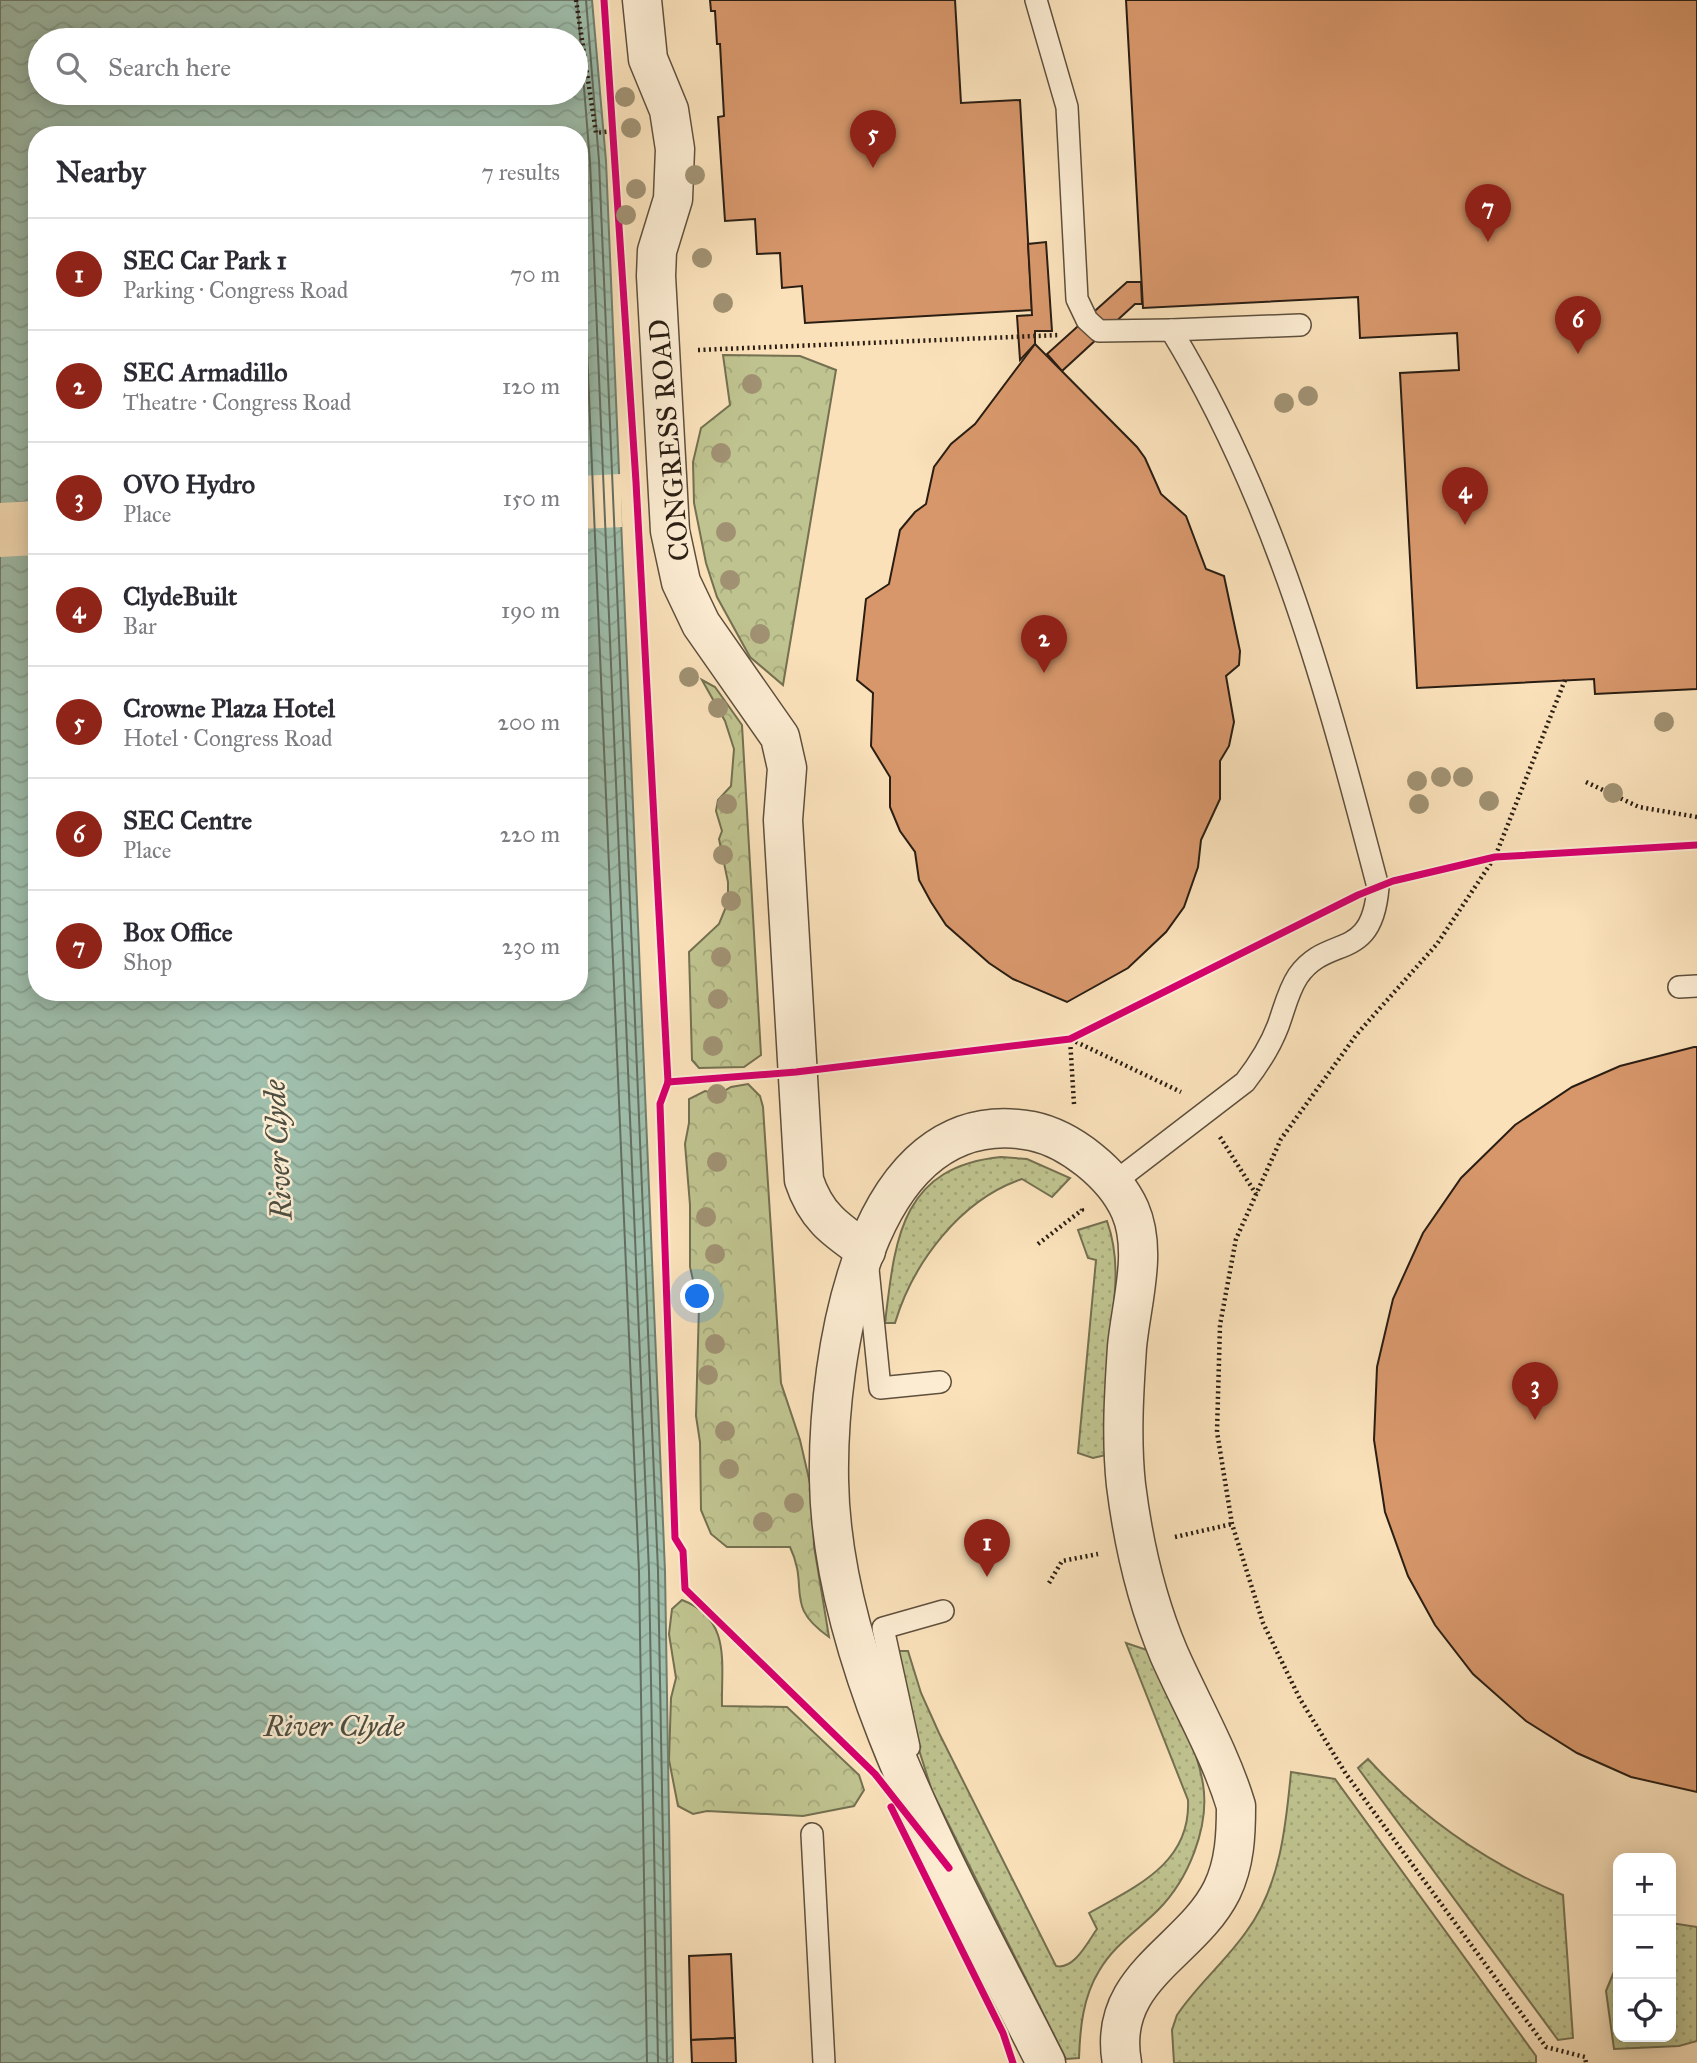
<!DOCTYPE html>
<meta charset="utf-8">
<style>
:root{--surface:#fff;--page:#f2f2f3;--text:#2b2b33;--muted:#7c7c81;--line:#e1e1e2;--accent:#8f2418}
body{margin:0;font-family:"IM FELL Great Primer",serif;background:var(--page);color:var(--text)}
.controls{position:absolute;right:21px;bottom:21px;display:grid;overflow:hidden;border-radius:14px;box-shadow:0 4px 18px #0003}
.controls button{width:63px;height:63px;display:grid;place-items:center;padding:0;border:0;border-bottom:2px solid var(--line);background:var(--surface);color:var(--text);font:35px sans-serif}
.you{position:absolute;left:698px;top:1297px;width:24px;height:24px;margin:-18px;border:5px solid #fff;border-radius:50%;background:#1a73e8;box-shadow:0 0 0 10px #1a73e833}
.badge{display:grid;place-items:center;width:46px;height:46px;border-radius:50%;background:var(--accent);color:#fff;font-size:23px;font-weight:700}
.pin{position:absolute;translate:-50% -58px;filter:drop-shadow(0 2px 4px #0008)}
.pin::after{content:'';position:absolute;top:37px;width:24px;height:21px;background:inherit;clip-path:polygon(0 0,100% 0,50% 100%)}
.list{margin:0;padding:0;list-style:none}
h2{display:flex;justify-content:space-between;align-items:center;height:91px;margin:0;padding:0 28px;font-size:30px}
h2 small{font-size:23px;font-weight:400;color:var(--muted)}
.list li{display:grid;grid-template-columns:46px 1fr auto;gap:21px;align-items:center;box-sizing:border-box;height:112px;padding:0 28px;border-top:2px solid var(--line)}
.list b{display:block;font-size:26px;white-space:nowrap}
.list p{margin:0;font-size:23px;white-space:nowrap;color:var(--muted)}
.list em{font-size:23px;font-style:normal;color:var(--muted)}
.icon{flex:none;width:38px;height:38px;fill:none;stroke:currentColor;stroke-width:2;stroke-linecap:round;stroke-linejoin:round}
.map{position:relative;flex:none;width:1697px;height:2063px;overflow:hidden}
.search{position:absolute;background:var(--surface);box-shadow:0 4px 18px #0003;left:28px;top:28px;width:560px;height:77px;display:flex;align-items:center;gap:18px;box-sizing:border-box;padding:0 24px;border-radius:38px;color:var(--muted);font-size:26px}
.panel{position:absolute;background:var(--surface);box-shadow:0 4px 18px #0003;left:28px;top:126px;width:560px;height:875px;border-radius:28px}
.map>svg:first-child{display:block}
.grass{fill:url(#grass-dots);stroke:#747051;stroke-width:2}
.forest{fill:url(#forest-crowns);stroke:#747051;stroke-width:2}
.water{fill:url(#water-waves);stroke:#707e6e;stroke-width:2;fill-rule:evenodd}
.pier{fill:#fae1ba}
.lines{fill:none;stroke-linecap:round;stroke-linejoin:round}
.shore{stroke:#646e5f;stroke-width:2}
.building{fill:#d7976b;stroke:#2a1e13;stroke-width:2}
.lane-casing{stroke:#5e4f3d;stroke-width:24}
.street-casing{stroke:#5e4f3d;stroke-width:41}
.path{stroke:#2a1e13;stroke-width:4.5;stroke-dasharray:2 3.5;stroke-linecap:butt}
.lane{stroke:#fcecd2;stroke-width:21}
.street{stroke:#fcecd2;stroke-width:38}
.cycleway-casing{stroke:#fcecd2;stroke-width:11}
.cycleway{stroke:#d6006c;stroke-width:7}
.tree{fill:#a09172}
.labels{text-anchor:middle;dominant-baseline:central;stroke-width:5;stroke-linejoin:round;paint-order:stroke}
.street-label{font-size:28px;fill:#2a1e13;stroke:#fcecd2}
.water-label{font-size:30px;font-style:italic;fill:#4d4e41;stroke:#fcecd2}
</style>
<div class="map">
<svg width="1697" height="2063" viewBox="0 0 1697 2063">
<defs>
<pattern id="grass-dots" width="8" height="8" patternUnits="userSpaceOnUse" patternTransform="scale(1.75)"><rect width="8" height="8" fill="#bfc38f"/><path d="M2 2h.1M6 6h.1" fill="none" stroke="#a4a77a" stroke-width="1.8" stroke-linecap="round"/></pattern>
<pattern id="forest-crowns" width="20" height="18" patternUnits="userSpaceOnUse" patternTransform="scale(1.75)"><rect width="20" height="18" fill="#bfc38f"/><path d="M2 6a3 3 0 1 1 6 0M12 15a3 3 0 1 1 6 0" fill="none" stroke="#a4a77a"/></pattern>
<pattern id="water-waves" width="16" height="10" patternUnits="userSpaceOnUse" patternTransform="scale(1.75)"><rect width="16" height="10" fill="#9fbeab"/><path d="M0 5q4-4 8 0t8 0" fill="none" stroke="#89a392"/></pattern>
</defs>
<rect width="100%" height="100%" fill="#fae1ba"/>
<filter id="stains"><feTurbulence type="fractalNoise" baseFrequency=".00286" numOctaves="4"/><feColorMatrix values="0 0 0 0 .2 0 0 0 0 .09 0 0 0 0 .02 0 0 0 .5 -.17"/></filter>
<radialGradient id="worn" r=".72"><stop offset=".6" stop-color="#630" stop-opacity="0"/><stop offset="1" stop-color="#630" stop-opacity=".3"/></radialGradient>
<g class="grass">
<path d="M1001 1157 1027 1159 1070 1178 1052 1197 1022 1179C960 1200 913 1263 895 1323H885C895 1240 900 1167 1001 1157Z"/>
<path d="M1107 1221C1124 1269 1111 1313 1108 1362 1106 1393 1106 1424 1106 1455L1093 1458 1078 1453 1096 1260 1088 1258 1078 1230Z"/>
<path d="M1126 1643 1150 1651C1169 1693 1195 1738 1203 1784 1210 1827 1188 1880 1158 1910 1137 1931 1114 1945 1099 1971 1083 1997 1080 2028 1079 2058L1066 2059 932 1791 914 1734 898 1651H908L921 1693 939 1733 1056 1966C1074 1970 1087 1943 1097 1929L1089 1913C1137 1886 1191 1863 1188 1800Z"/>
<path d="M1368 1759C1422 1818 1489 1864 1563 1895L1573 2038 1558 2040 1358 1768Z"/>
<path d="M1291 1772 1335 1779 1536 2056V2063H1174L1172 2030 1177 2015C1197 1985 1225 1962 1246 1932 1280 1887 1286 1826 1291 1772Z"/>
<path d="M1671 1923 1697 1927V2041L1679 2046 1614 2049 1606 1991 1618 1962V2037H1671Z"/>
</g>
<g class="forest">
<path d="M723 355 800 356 836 370 783 685 750 657 717 597 706 563 694 503 693 462 701 428 730 405Z"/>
<path d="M702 680 715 687 742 725 761 1055 744 1067 699 1068 692 1060 689 952 719 924 728 902V882L719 839 722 831 716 811 718 800 731 786 734 749 725 721Z"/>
<path d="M748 1084 760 1096 763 1107 781 1383 800 1440 812 1492 814 1546 829 1637C783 1605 810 1589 790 1547H727L711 1534 701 1510 700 1442 696 1416 699 1306 690 1267V1205L685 1144 689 1123V1099L705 1091 719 1094 731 1087Z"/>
<path d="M682 1600C732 1619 721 1664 722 1706L787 1707 859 1775 864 1790 854 1806 803 1816 707 1811 693 1814 678 1806 669 1760 671 1698 676 1678 669 1634 672 1609Z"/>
</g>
<path class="water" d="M0 0H592L606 161 665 1571 673 2063H0ZM40 40H576V93H40ZM37 135H579V992H37Z"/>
<g class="pier">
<path d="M621 474 622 527 579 529V476Z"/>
<path d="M37 501V555L0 557V503Z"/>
</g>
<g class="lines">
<g class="shore">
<path d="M577 0 590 162 649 1572 658 2063"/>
<path d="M586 0 599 161 658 1571 667 2063"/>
<path d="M579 161 639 1572 647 2063"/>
</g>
</g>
<g class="building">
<path d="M710 0H955L961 103 1020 100 1032 310 805 323 802 286 782 288 780 253 757 254 755 219 725 221 718 117 724 116 720 44H717L715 11H711Z"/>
<path d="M1126 0H1697V689L1595 694 1594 679 1417 688 1400 373 1459 370 1457 333 1360 338 1358 297 1143 308Z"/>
<path d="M1046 242 1052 331H1035V344L1020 360 1017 316 1032 315 1028 244Z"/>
<path d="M1127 282H1141L1142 304H1135L1062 371 1047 354Z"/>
<path d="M1035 344 1137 447 1145 458 1161 494 1186 516 1206 569 1224 576 1240 651 1239 665 1226 676 1234 722 1229 746 1220 761V799L1201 840 1198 867 1184 907 1166 932 1128 968 1067 1002 1013 979 989 963 946 925 931 902 919 880 915 852 900 831 890 807V777L871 746 873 693 857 680 866 599 889 584 900 530 915 512 926 504 934 467 951 444 975 424Z"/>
<path d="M1694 1047H1697V1792L1631 1777 1577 1753 1526 1721 1473 1674 1435 1625 1408 1576 1385 1512 1374 1440 1377 1367 1393 1299 1423 1233 1461 1178 1515 1125 1572 1087 1620 1066Z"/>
<path d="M731 1954 735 2038 691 2040 689 1956Z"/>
<path d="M735 2038 736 2063H692L691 2040Z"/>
</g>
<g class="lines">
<defs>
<g id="lane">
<path d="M1036 0 1067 107 1077 299 1087 320 1099 331 1171 330C1277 504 1327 692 1378 887 1372 964 1328 933 1298 976 1288 991 1284 1010 1278 1026 1270 1047 1259 1064 1245 1082L1112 1184"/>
<path d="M1171 330 1300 325"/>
<path d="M1679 987 1697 986"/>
<path d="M868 1269 880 1388 940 1382"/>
<path d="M909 1747 883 1628 943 1611"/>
<path d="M812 1834 824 2063"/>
</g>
<g id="street">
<path d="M642 0 648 59 669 110 675 149 673 199 657 251 656 276 670 531 681 582 701 624 780 737 787 768 783 820 804 1180C816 1217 836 1230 866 1251"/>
<path d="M1046 2063C960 1890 832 1677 829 1480 827 1361 862 1099 1032 1131 1070 1139 1114 1174 1130 1210 1148 1251 1131 1304 1127 1347 1124 1392 1121 1439 1126 1485 1133 1541 1147 1602 1169 1654 1191 1704 1220 1753 1236 1806 1236 1834 1235 1863 1222 1890 1191 1953 1106 1977 1122 2063"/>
</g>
</defs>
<use href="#lane" class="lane-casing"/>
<use href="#street" class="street-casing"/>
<g class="path">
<path d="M576 0 596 133 612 131"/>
<path d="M698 350 1060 335"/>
<path d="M1565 680 1495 857 1437 944 1357 1034 1281 1139 1236 1239 1220 1325 1217 1432 1232 1524 1263 1623 1300 1699 1346 1774 1546 2047 1585 2057 1586 2063"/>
<path d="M1586 782 1639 807 1697 817"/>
<path d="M1074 1104 1070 1039 1181 1092"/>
<path d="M1220 1137 1256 1194"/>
<path d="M1038 1244 1082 1210 1081 1207"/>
<path d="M1175 1537 1232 1524"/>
<path d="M1049 1583 1062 1561 1098 1554"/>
</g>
<use href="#lane" class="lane"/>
<use href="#street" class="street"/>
<defs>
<g id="cycleway">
<path d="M604 0 636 482 668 1082 660 1104 675 1538 683 1551 685 1589 875 1774 949 1868"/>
<path d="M668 1082 796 1072 1070 1039 1358 895 1393 881 1495 857 1697 845"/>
<path d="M891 1807 1003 2033 1013 2063"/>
</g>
</defs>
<use href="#cycleway" class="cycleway-casing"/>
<use href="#cycleway" class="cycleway"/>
</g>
<g class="tree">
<circle cx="625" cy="97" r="10"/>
<circle cx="631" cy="128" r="10"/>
<circle cx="695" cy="175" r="10"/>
<circle cx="636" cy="189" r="10"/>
<circle cx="626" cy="215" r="10"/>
<circle cx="702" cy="258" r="10"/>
<circle cx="723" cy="303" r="10"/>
<circle cx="752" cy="384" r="10"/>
<circle cx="1308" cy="396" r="10"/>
<circle cx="1284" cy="403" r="10"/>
<circle cx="721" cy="453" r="10"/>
<circle cx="726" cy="532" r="10"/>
<circle cx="730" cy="580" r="10"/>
<circle cx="760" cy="634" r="10"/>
<circle cx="689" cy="677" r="10"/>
<circle cx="718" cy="708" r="10"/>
<circle cx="1664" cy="722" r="10"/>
<circle cx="1441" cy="777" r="10"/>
<circle cx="1463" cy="777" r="10"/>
<circle cx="1417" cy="781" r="10"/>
<circle cx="1613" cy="793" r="10"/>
<circle cx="1489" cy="801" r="10"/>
<circle cx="727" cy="804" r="10"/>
<circle cx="1419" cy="804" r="10"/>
<circle cx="723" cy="855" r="10"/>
<circle cx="731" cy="901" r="10"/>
<circle cx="721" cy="957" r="10"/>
<circle cx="718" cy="999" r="10"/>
<circle cx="713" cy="1046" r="10"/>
<circle cx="717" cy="1094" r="10"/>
<circle cx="717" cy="1162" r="10"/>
<circle cx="706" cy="1217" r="10"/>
<circle cx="715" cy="1254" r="10"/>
<circle cx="704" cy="1300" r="10"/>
<circle cx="715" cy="1344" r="10"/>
<circle cx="708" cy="1375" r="10"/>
<circle cx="725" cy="1431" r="10"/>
<circle cx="729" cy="1469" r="10"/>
<circle cx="794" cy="1503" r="10"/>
<circle cx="763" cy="1522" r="10"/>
</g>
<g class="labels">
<g class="street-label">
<text transform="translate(669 440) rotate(-95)">CONGRESS ROAD</text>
</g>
<g class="water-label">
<text transform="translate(278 1150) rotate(-93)">River Clyde</text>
<text x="334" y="1726">River Clyde</text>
</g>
</g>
<rect width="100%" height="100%" filter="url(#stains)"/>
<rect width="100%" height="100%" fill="url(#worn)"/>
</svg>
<div class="controls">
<button>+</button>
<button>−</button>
<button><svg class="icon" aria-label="locate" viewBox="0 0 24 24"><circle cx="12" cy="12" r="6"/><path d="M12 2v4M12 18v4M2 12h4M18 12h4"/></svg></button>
</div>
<div class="you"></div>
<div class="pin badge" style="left:987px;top:1577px">1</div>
<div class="pin badge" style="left:1044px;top:673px">2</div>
<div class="pin badge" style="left:1535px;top:1420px">3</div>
<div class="pin badge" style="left:1465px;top:525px">4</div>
<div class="pin badge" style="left:873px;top:168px">5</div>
<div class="pin badge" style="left:1578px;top:354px">6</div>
<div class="pin badge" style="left:1488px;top:242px">7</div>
<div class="search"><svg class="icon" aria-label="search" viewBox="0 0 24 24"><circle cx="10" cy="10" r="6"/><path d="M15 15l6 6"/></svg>Search here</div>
<section class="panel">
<h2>Nearby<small>7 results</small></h2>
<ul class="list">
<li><span class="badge">1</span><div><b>SEC Car Park 1</b><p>Parking · Congress Road</p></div><em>70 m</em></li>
<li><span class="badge">2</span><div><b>SEC Armadillo</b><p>Theatre · Congress Road</p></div><em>120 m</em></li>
<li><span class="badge">3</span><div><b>OVO Hydro</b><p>Place</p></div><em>150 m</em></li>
<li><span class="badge">4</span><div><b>ClydeBuilt</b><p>Bar</p></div><em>190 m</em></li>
<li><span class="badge">5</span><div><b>Crowne Plaza Hotel</b><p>Hotel · Congress Road</p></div><em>200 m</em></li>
<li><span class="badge">6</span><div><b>SEC Centre</b><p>Place</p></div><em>220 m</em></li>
<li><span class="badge">7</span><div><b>Box Office</b><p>Shop</p></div><em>230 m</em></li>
</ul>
</section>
</div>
